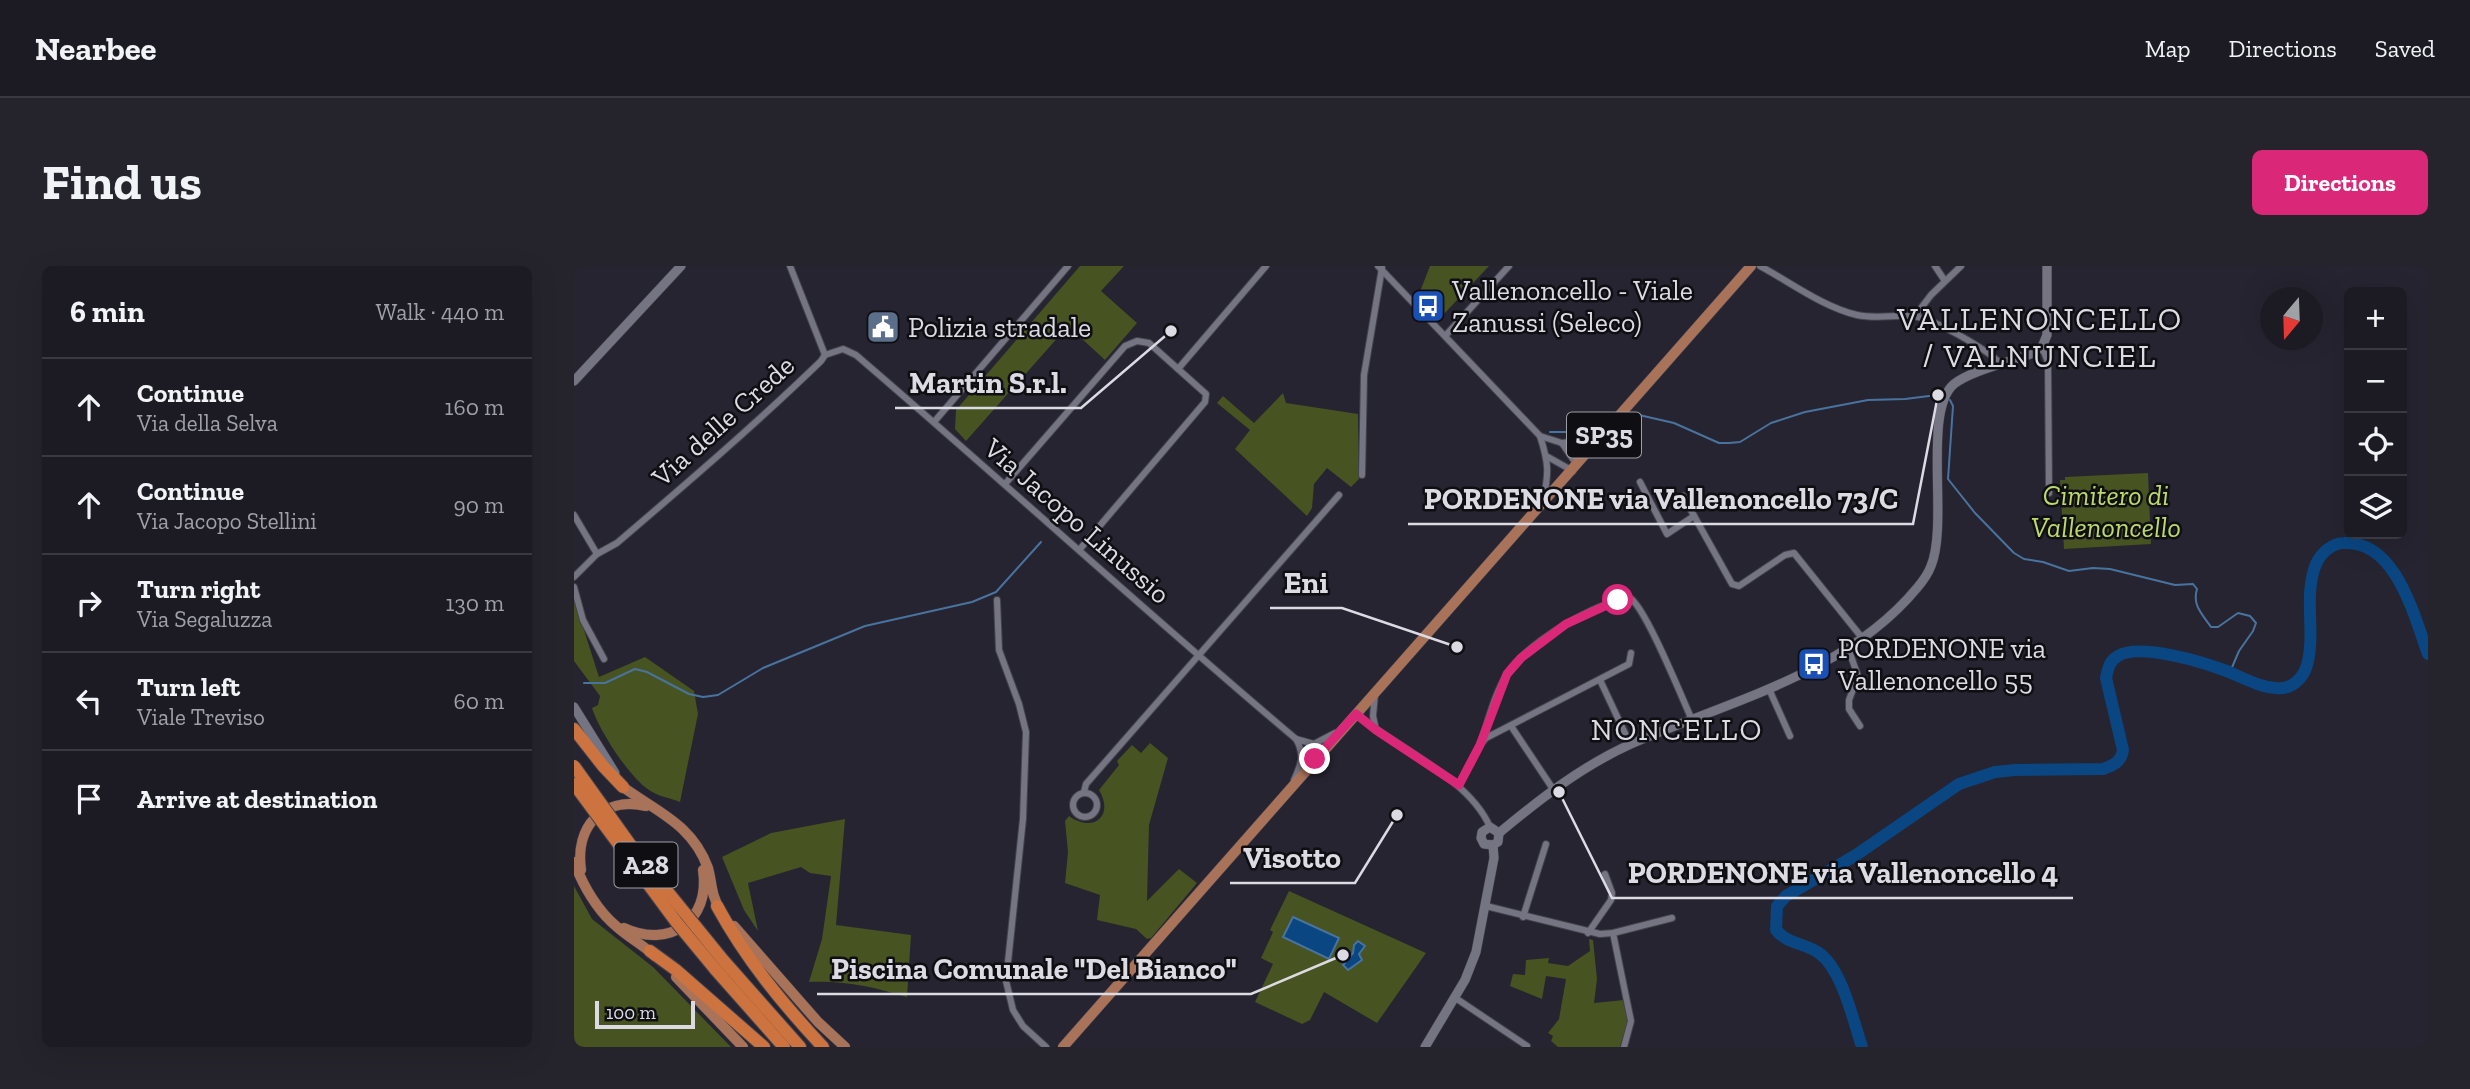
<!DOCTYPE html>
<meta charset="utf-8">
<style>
:root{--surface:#1c1b24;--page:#25242c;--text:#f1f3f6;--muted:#a0a1a6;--line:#3a3941;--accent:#db2777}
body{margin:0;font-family:"Zilla Slab",serif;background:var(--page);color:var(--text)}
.controls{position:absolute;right:21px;top:21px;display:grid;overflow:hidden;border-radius:10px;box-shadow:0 7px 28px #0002}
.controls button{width:63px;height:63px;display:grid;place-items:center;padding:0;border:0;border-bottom:2px solid var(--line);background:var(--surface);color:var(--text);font:35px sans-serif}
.compass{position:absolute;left:1686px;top:21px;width:63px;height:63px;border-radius:50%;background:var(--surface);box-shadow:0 7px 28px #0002;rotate:199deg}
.scale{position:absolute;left:21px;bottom:18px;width:100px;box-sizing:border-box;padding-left:7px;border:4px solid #dcdbe4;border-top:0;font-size:19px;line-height:24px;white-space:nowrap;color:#dcdbe4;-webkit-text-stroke:5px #0e0e13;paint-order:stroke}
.stop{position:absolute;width:21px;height:21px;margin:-16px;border:5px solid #db2777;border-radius:50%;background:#fff}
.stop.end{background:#db2777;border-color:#fff;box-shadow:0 2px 7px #0008}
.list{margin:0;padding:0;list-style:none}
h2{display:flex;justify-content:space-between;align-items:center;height:91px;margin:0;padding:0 28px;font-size:30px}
h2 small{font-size:23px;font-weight:400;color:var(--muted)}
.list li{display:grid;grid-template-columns:46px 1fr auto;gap:21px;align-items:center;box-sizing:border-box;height:98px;padding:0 28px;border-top:2px solid var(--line)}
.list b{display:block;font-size:26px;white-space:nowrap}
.list p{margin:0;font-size:23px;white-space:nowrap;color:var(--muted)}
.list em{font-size:23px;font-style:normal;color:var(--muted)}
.icon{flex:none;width:38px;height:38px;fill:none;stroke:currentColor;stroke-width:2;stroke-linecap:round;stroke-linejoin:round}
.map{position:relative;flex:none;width:1854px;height:781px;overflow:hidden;border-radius:10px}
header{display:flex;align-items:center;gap:42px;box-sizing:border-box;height:98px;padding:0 35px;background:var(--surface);border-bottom:2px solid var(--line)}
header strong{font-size:33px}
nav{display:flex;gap:38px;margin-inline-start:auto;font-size:24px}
.intro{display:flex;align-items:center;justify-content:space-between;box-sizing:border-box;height:168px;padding:0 42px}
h1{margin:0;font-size:49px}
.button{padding:18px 32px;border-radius:10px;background:var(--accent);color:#fff;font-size:24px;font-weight:700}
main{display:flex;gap:42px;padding:0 42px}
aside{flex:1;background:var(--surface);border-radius:10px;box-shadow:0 7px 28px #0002}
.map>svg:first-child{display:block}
.green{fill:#475320}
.water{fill:#0a4682;stroke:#49739f;stroke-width:2}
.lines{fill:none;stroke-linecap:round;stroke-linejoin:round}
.stream{stroke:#49739f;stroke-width:2}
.river{stroke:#0a4682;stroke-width:12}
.street-casing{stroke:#44434d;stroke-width:8}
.secondary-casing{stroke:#44434d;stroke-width:10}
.primary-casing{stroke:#44434d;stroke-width:11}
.highway-casing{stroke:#44434d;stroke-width:14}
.street{stroke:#757482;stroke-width:6}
.secondary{stroke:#757482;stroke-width:9}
.primary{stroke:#a9735a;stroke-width:10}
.highway{stroke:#cc733f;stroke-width:12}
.highway-bridge-casing{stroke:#44434d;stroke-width:14;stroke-linecap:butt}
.highway-bridge{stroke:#cc733f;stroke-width:12}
.route{stroke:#db2777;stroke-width:9}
.labels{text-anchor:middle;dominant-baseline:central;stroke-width:5;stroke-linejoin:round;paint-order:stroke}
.shield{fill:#0e0e13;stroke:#9e9ea5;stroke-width:2}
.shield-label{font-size:26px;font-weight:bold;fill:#dcdbe4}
.poi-label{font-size:28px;fill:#dcdbe4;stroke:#0e0e13;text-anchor:start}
.street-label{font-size:28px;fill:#dcdbe4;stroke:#0e0e13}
.park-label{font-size:28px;font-style:italic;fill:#bdda67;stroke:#0e0e13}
.neighbourhood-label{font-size:30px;letter-spacing:2px;fill:#dcdbe4;stroke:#0e0e13}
.quarter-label{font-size:32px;letter-spacing:2px;fill:#dcdbe4;stroke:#0e0e13}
.leader{fill:none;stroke:#dcdbe4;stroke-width:2.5}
.callout-dot{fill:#dcdbe4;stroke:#0e0e13;stroke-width:2.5}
.callout-label{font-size:30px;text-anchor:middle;font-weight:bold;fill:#dcdbe4;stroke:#0e0e13;stroke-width:5;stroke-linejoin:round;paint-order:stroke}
</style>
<header>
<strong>Nearbee</strong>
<nav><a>Map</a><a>Directions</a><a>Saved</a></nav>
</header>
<div class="intro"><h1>Find us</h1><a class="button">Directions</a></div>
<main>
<aside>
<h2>6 min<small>Walk · 440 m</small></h2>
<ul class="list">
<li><svg class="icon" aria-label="ahead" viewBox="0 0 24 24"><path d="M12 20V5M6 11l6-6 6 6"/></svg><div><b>Continue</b><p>Via della Selva</p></div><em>160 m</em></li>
<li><svg class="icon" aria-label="ahead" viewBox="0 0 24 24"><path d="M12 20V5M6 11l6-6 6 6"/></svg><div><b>Continue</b><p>Via Jacopo Stellini</p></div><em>90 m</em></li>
<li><svg class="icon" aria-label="right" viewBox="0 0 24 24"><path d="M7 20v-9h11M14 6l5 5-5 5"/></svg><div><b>Turn right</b><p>Via Segaluzza</p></div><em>130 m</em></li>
<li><svg class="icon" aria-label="left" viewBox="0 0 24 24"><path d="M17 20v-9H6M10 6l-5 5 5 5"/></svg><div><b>Turn left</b><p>Viale Treviso</p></div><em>60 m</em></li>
<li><svg class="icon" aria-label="arrive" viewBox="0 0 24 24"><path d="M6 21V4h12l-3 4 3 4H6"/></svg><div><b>Arrive at destination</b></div></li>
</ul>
</aside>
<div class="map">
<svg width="1854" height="781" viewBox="0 0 1854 781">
<rect width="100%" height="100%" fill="#252430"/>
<g class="green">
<path d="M506 0H550L527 25 563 57 531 94 494 60 392 175 381 163 382 144Z"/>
<path d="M856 0H915L869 49 845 28Z"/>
<path d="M709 127 712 137 784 148 785 213 777 221 753 202 740 218 738 242 733 250 661 183 676 164 643 137 649 130 680 157Z"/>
<path d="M1574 207 1577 278 1490 283 1486 214H1491V211Z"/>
<path d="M0 333 25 411 71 391 120 425 124 448 106 536C96 532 83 530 75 524 55 511 25 464 18 442L24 439 26 430 0 395Z"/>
<path d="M576 477 594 492 575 559 573 635 605 603 623 617 577 672 573 673 562 663 523 654 526 629 491 617 494 586 491 555 495 550C518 567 541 551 525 524L545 499 543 495 558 479 567 487Z"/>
<path d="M271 553 262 659 337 669 333 731C300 721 269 714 235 716L248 673 257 610 236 607 227 601 174 617 184 665 170 644 148 591 197 567Z"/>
<path d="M0 620 18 653 79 701 157 781H0Z"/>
<path d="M715 625 852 687 803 757 750 726 736 754 728 758 681 736 699 698 687 692 699 666 696 664Z"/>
<path d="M1015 673 1019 674 1023 713 1020 737 1050 734 1054 757 1046 781H984L977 775 979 770 974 767 985 753 992 713 972 710 968 733 936 720 939 708 951 709 952 694 975 692 974 697 994 700 1016 685Z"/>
</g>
<g class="water">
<path d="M719 651 765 672 755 693 709 671Z"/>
<path d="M784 675 791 680 785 688 788 694 774 704 769 699 779 687 780 679Z"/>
</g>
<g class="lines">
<g class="stream">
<path d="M1376 134 1379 140 1374 213 1401 247 1440 287 1450 293 1469 296 1495 305 1519 302 1536 303 1601 319 1619 318 1623 323C1618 339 1628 348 1637 361H1644L1664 347 1676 350 1682 357 1679 365 1665 385 1656 406"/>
<path d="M1048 156 1065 149 1100 157 1145 177H1155L1166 176 1197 157 1231 146 1294 134 1331 133 1363 129"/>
<path d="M976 166H1021"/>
<path d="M10 417H31L61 403 73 406 115 428 129 431 144 429 189 402 291 360 398 336 422 326 467 276"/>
</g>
<path class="river" d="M1288 781C1279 754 1268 703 1245 687 1231 677 1213 678 1202 664L1203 640 1212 630 1282 589 1385 518 1421 506 1441 504 1529 503C1540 499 1547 496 1549 484L1532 412C1534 403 1535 395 1544 390 1564 377 1625 395 1647 403 1665 409 1683 421 1702 422 1717 424 1729 413 1733 399 1742 367 1729 330 1742 298 1747 287 1758 277 1770 277 1822 274 1840 350 1854 388"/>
<defs>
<g id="street">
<path d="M216 0 251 89"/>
<path d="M804 0 966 170C975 198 975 206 969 236"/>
<path d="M1186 0C1216 16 1249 41 1283 49 1301 53 1320 49 1338 50 1359 52 1413 83 1428 99"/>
<path d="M1361 0 1371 15"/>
<path d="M1341 50 1357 29 1387 0"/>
<path d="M872 69 935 0"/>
<path d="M1468 81 1474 96 1475 227"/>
<path d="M251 89 269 83 282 89C430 216 574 348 722 473L740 478 761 467"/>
<path d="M604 103 692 0"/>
<path d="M360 156 494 0"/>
<path d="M966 170 988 177 1003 199"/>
<path d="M988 177 1025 172"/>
<path d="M974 191 999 205"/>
<path d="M788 209 790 109 808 2"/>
<path d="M1066 216 1093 268 1120 250"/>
<path d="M431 218 551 80 563 75 575 77 632 128 631 136 506 283"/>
<path d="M1109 230 1158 318 1165 320 1211 289 1220 287 1289 373"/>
<path d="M0 249 23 288"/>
<path d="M0 311 23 288 43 277C112 218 182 158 247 95L251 89"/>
<path d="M0 321 9 354 30 393"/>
<path d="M423 334 425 384 445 438 452 466 449 553 432 715 439 744 449 760 472 781"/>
<path d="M1274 382 1284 410 1275 434V443L1286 460"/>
<path d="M1026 414 1056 478"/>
<path d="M1195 423 1216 470"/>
<path d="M801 428 799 450 802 464"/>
<path d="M782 448C823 482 895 512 916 561"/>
<path d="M937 460 979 523"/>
<path d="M906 479C914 456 920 429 933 408 954 376 1019 338 1056 332 1072 342 1108 432 1118 454"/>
<path d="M720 514C727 499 731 488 722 473"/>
<path d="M885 519 906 479 912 472 1055 398 1057 387"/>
<path d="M510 526 512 518 765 229"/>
<circle cx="511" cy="539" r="12"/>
<path d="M912 640 1026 668 1039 667 1098 652"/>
<path d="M949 651 972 578"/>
<path d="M1014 667 1037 634 1038 627 1031 608"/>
<path d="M1039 667 1057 755 1050 781"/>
<path d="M880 731 953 780"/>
</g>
<g id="secondary">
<path d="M0 115 107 0"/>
<path d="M0 441 41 507"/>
<path d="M925 567C966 533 1008 500 1057 478 1155 435 1272 408 1343 322 1349 315 1354 308 1357 300 1375 257 1348 145 1380 118 1398 104 1437 96 1459 87L1468 81 1473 69V0"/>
<path d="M919 579 910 578 907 572 908 566 916 561 925 567"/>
<path d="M851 781 891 714 902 686 920 592 919 579 924 576 925 567"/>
</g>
<g id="primary">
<path d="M49 521C83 546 118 558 134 602 138 616 137 630 146 643"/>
<path d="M0 596C9 619 22 643 42 660 54 671 69 679 81 690"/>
<path d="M7 604C1 561 28 530 72 540"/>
<path d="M160 660 244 756 271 781"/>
<path d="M50 662C95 683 137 655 129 604"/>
<path d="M102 711 169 781"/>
<path d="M489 781C717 519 949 261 1177 0"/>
</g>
<g id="highway">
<path d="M0 463 29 500 49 521"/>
<path d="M143 640C172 693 208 737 249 781"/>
<path d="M76 685 102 704 190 781"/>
<path d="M149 694 226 781"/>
<path d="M141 703 210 781"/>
</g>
</defs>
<use href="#street" class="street-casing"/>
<use href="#secondary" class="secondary-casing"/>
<use href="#primary" class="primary-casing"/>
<use href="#highway" class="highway-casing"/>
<use href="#street" class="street"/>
<use href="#secondary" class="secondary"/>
<use href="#primary" class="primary"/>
<use href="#highway" class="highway"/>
<defs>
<g id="highway-bridge">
<path d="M0 500 63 588 149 694"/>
<path d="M0 518 103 657 141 703"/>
</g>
</defs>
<use href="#highway-bridge" class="highway-bridge-casing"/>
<use href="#highway-bridge" class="highway-bridge"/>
</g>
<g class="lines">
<path class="route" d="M741 493 782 448 802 464 885 519 906 479 933 408 947 392 992 358 1044 334"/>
</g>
<defs>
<symbol id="bus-square" viewBox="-11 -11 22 22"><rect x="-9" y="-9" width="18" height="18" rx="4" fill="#1a4fb4" stroke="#0e0e13"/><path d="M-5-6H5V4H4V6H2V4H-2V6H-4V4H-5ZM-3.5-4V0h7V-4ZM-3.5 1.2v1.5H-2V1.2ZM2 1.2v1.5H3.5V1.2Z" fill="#fff"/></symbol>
<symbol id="civic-square" viewBox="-11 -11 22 22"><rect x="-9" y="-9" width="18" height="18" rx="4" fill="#5c6f8a" stroke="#0e0e13"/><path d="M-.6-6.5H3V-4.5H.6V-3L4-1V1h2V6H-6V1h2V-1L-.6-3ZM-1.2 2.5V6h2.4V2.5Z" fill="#fff"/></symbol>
</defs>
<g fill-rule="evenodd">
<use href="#bus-square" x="835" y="21" width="38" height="38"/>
<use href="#civic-square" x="290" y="42" width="38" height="38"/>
<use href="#bus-square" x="1221" y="379" width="38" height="38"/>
</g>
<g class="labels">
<g class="shield">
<rect x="993" y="146.5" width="74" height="45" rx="5"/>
<rect x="40.5" y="576.5" width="63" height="45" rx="5"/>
</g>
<g class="shield-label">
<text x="1030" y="169">SP35</text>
<text x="72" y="599">A28</text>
</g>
<g class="poi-label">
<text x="878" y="24">Vallenoncello - Viale<tspan x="878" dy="32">Zanussi (Seleco)</tspan></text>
<text x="334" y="61">Polizia stradale</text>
<text x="1264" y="382">PORDENONE via<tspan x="1264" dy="32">Vallenoncello 55</tspan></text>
</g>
<g class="street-label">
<text transform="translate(149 155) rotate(-42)">Via delle Crede</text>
<text transform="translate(503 255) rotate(41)">Via Jacopo Linussio</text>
</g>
<g class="park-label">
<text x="1532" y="229">Cimitero di<tspan x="1532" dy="32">Vallenoncello</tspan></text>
</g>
<g class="neighbourhood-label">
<text x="1103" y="464">NONCELLO</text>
</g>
<g class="quarter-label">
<text x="1466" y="53">VALLENONCELLO<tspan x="1466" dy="37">/ VALNUNCIEL</tspan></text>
</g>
</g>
<path class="leader" d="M597 65L507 142H321M1364 129L1339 258H834M883 381L768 342H696M823 549L781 617H656M985 526L1038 632H1499M769 689L677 728H243"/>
<g class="callout-dot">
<circle cx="597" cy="65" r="7"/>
<circle cx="1364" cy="129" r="7"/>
<circle cx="883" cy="381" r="7"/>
<circle cx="823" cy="549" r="7"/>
<circle cx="985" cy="526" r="7"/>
<circle cx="769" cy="689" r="7"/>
</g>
<g class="callout-label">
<text x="414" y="127">Martin S.r.l.</text>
<text x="1087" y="243">PORDENONE via Vallenoncello 73/C</text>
<text x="732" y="327">Eni</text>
<text x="718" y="602">Visotto</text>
<text x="1269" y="617">PORDENONE via Vallenoncello 4</text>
<text x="460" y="713">Piscina Comunale "Del Bianco"</text>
</g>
</svg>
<div class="controls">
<button>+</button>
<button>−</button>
<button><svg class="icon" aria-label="locate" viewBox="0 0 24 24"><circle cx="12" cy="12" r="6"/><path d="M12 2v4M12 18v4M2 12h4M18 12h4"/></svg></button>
<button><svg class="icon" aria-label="layers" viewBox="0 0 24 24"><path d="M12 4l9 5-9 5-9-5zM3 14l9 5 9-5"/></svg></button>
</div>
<svg class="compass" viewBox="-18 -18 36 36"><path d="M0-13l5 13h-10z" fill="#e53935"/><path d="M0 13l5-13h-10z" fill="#a0a1a6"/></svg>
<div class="scale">100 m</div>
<div class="stop" style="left:1044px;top:334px"></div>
<div class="stop end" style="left:741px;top:493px"></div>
</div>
</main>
